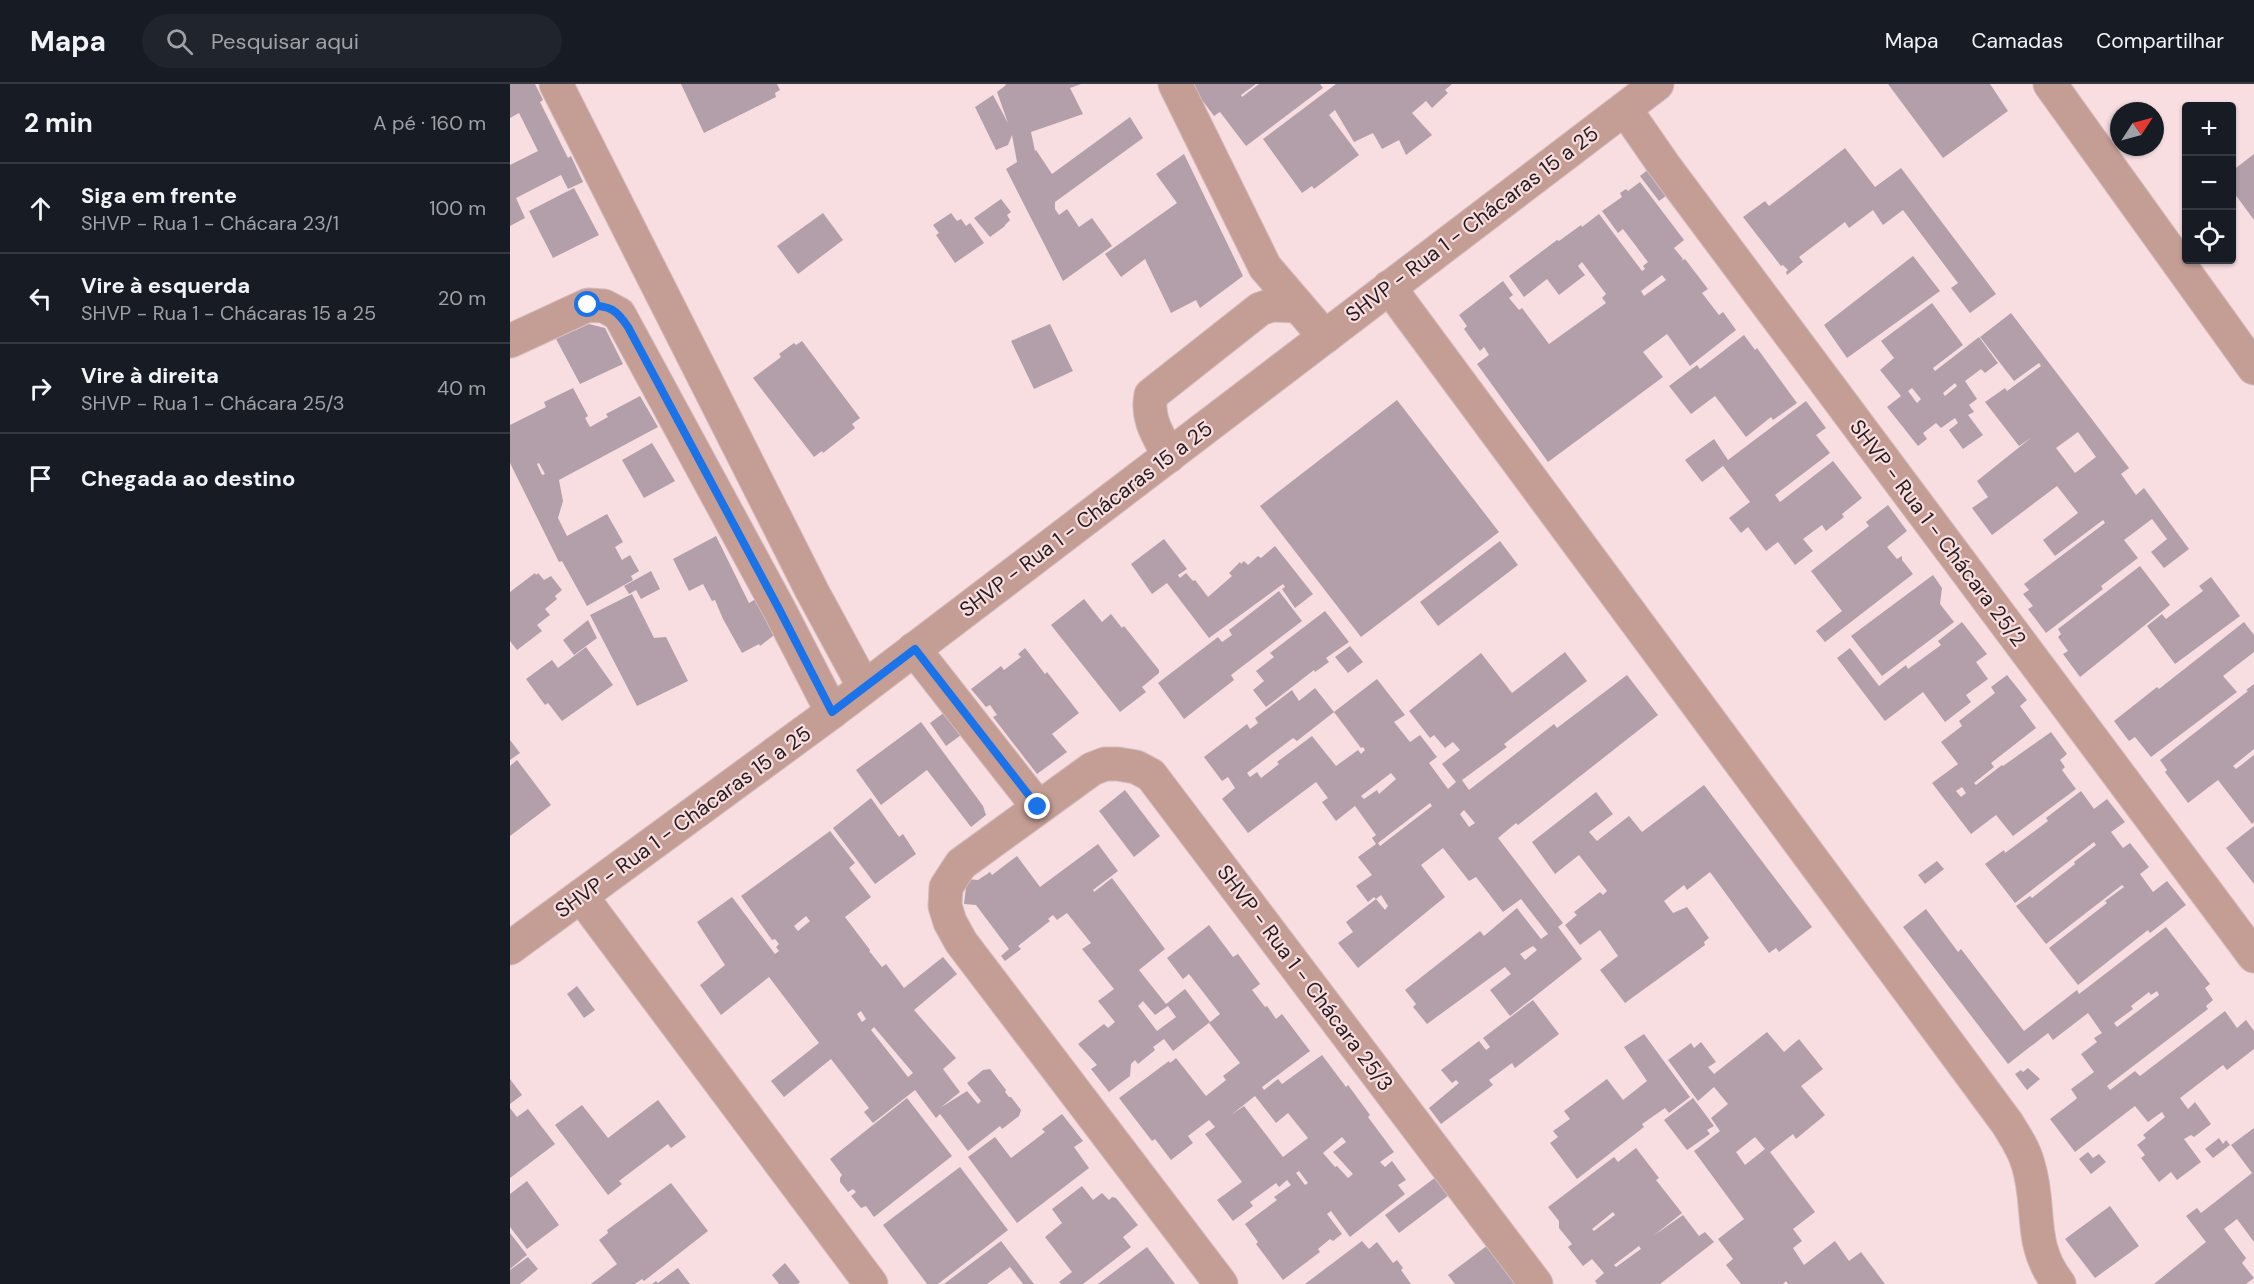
<!DOCTYPE html>
<html lang="pt">
<meta charset="utf-8">
<style>
:root{--surface:#171b24;--page:#20242c;--text:#f1f3f6;--muted:#9ea1a6;--line:#363941}
body{margin:0;font-family:"DM Sans",sans-serif;background:var(--page);color:var(--text)}
.controls{position:absolute;right:18px;top:18px;display:grid;overflow:hidden;border-radius:6px;box-shadow:0 2px 4px #0004}
.controls button{width:54px;height:54px;display:grid;place-items:center;padding:0;border:0;border-bottom:2px solid var(--line);background:var(--surface);color:var(--text);font:30px sans-serif}
.compass{position:absolute;left:1600px;top:18px;width:54px;height:54px;border-radius:50%;background:var(--surface);box-shadow:0 2px 4px #0004;rotate:54deg}
.stop{position:absolute;width:18px;height:18px;margin:-14px;border:4px solid #1a73e8;border-radius:50%;background:#fff}
.stop.end{background:#1a73e8;border-color:#fff;box-shadow:0 2px 6px #0008}
.list{margin:0;padding:0;list-style:none}
h2{display:flex;justify-content:space-between;align-items:center;height:78px;margin:0;padding:0 24px;font-size:26px}
h2 small{font-size:20px;font-weight:400;color:var(--muted)}
.list li{display:grid;grid-template-columns:39px 1fr auto;gap:18px;align-items:center;box-sizing:border-box;height:90px;padding:0 24px;border-top:2px solid var(--line)}
.list b{display:block;font-size:22px;white-space:nowrap}
.list p{margin:0;font-size:20px;white-space:nowrap;color:var(--muted)}
.list em{font-size:20px;font-style:normal;color:var(--muted)}
.icon{flex:none;width:33px;height:33px;fill:none;stroke:currentColor;stroke-width:2;stroke-linecap:round;stroke-linejoin:round}
.map{position:relative;flex:none;width:1744px;height:1200px;overflow:hidden}
header{display:flex;align-items:center;gap:36px;box-sizing:border-box;height:84px;padding:0 30px;background:var(--surface);border-bottom:2px solid var(--line)}
header strong{font-size:28px}
nav{display:flex;gap:33px;margin-inline-start:auto;font-size:21px}
.search{width:420px;height:54px;background:var(--page);display:flex;align-items:center;gap:15px;box-sizing:border-box;padding:0 21px;border-radius:33px;color:var(--muted);font-size:22px}
main{display:flex}
aside{flex:1;background:var(--surface)}
.map>svg:first-child{display:block}
.building{fill:#b39faa;fill-rule:evenodd}
.lines{fill:none;stroke-linecap:round;stroke-linejoin:round}
.minor-casing{stroke:#d2bbbe;stroke-width:35}
.minor{stroke:#c49e94;stroke-width:33}
.route{stroke:#1a73e8;stroke-width:8}
.labels{text-anchor:middle;dominant-baseline:central;stroke-width:4.5;stroke-linejoin:round;paint-order:stroke}
.street-label{font-size:21px;fill:#241b1c;stroke:#f8dee1}
</style>
<header>
<strong>Mapa</strong>
<div class="search"><svg class="icon" aria-label="search" viewBox="0 0 24 24"><circle cx="10" cy="10" r="6"/><path d="M15 15l6 6"/></svg>Pesquisar aqui</div>
<nav><a>Mapa</a><a>Camadas</a><a>Compartilhar</a></nav>
</header>
<main>
<aside>
<h2>2 min<small>A pé · 160 m</small></h2>
<ul class="list">
<li><svg class="icon" aria-label="ahead" viewBox="0 0 24 24"><path d="M12 20V5M6 11l6-6 6 6"/></svg><div><b>Siga em frente</b><p>SHVP - Rua 1 - Chácara 23/1</p></div><em>100 m</em></li>
<li><svg class="icon" aria-label="left" viewBox="0 0 24 24"><path d="M17 20v-9H6M10 6l-5 5 5 5"/></svg><div><b>Vire à esquerda</b><p>SHVP - Rua 1 - Chácaras 15 a 25</p></div><em>20 m</em></li>
<li><svg class="icon" aria-label="right" viewBox="0 0 24 24"><path d="M7 20v-9h11M14 6l5 5-5 5"/></svg><div><b>Vire à direita</b><p>SHVP - Rua 1 - Chácara 25/3</p></div><em>40 m</em></li>
<li><svg class="icon" aria-label="arrive" viewBox="0 0 24 24"><path d="M6 21V4h12l-3 4 3 4H6"/></svg><div><b>Chegada ao destino</b></div></li>
</ul>
</aside>
<div class="map">
<svg width="1744" height="1200" viewBox="0 0 1744 1200">
<rect width="100%" height="100%" fill="#f8dee1"/>
<g class="building">
<path d="M0 0H25L33 16 30 18 58 74 61 72 73 98 58 105 51 91 6 114 15 134 0 142V81L28 67 9 29 0 34Z"/>
<path d="M171 0H267L270 6 265 9 266 13 194 49Z"/>
<path d="M495 0H571L560 4 573 30 521 48 525 67 526 66 542 90 620 33 633 54 545 118V125L549 131 557 125 569 143 582 134 602 162 553 197 496 85 507 78 502 51 498 61 486 66 465 23 483 11 498 39 487 8 496 1Z"/>
<path d="M680 0H746L731 11 732 13 749 0H810L813 4 736 62 710 28 704 32Z"/>
<path d="M826 0H942L935 6 938 9 922 24 916 17 902 29 922 51 896 71 889 56 872 65 863 49 844 58 825 26 819 31 849 71 804 105 802 102 792 109 753 55Z"/>
<path d="M1378 0H1480L1498 27 1433 74Z"/>
<path d="M1335 64 1365 103 1391 84 1486 210 1460 229 1441 204 1448 199 1393 126 1373 141 1363 126 1339 144 1335 138 1289 173 1293 178 1277 191 1276 188 1278 186 1273 181 1271 182 1233 133 1255 117 1259 122Z"/>
<path d="M674 70 733 192 690 224 686 216 661 229 635 175 611 193 595 170 667 119 646 90Z"/>
<path d="M1744 70V136L1722 106V87Z"/>
<path d="M1144 81 1160 109 1149 117 1130 92Z"/>
<path d="M1130 98 1174 156 1164 164 1173 175 1171 177 1175 175 1198 205 1192 209 1209 231 1213 228 1226 246 1180 282 1157 250 1133 268 1153 293 1038 378 967 280 979 271 974 263 970 267 954 245 957 242 949 231 993 197 1003 211 999 214 1009 226 1012 224 1039 260 1096 219 1092 214 1096 210 1072 178 1068 182 1075 191 1049 211 1037 195 1014 213 999 192 1047 156 1049 157 1071 141 1072 143 1089 130 1132 187 1135 185 1133 182 1138 178 1113 145 1108 149 1092 127 1112 113 1110 109 1116 105 1118 107ZM1152 191 1156 196 1134 212 1131 207Z"/>
<path d="M64 104 89 151 43 174 19 127Z"/>
<path d="M491 115 501 128 497 131 500 136 495 141V142L480 153 464 134Z"/>
<path d="M313 129 333 156 288 190 267 162Z"/>
<path d="M441 129 447 137 451 135 456 142 460 139 474 159 445 179 426 151 429 149 423 141Z"/>
<path d="M1403 172 1430 207 1337 274 1314 241Z"/>
<path d="M1422 219 1453 261 1423 284 1425 287 1469 253 1488 279 1475 289 1471 285 1455 297 1467 315 1459 321 1464 328 1458 331 1473 351 1453 365 1439 346 1448 339 1445 334 1431 344 1426 339 1413 349 1417 355 1408 362 1377 323 1391 312 1370 286 1384 274 1371 257ZM1445 299 1447 302 1435 312 1433 309ZM1402 304 1411 315 1407 319 1398 307Z"/>
<path d="M1501 229 1619 384 1611 390 1626 411 1634 404 1679 465 1654 484 1641 468 1657 455 1642 435 1614 456 1628 474 1591 502 1593 505 1536 549 1518 525 1523 522 1513 510 1519 506 1514 500 1595 439 1593 436 1545 472 1533 456 1568 429 1547 402 1482 451 1462 424 1478 413 1467 397 1522 353 1509 362 1475 318 1495 304 1497 307 1531 282 1529 279 1504 297 1470 253ZM1568 348 1586 373 1565 389 1546 364Z"/>
<path d="M79 240 95 244 113 280 70 300 46 255Z"/>
<path d="M540 240 563 287 524 305 501 257Z"/>
<path d="M1234 251 1245 266 1247 264 1287 319 1263 336 1261 333 1236 353 1205 312 1181 330 1159 302 1187 281 1190 285Z"/>
<path d="M292 257 350 334 342 340 345 344 313 369 312 367 304 373 243 294 271 273 269 270 284 259 286 261Z"/>
<path d="M63 304 78 332 75 334 80 343 98 333 96 330 130 312 148 343 49 396 53 417 48 434 57 452 97 430 113 458 105 463 112 476 120 471 129 487 121 492 123 496 77 522 52 477 49 478 0 379V341L36 323 34 318ZM29 379 35 390 32 391 27 380Z"/>
<path d="M887 316 989 448 851 553 750 422Z"/>
<path d="M1296 317 1316 344 1306 351 1320 369 1265 411 1270 418 1323 377 1352 414 1332 430 1334 433 1316 447 1312 441 1293 455 1303 467 1285 481 1268 458 1256 467 1238 443 1231 449 1219 434 1240 418 1213 382 1192 398 1175 376 1204 355 1218 376Z"/>
<path d="M142 359 165 397 134 414 112 376Z"/>
<path d="M1378 421 1397 447 1377 463 1387 475 1392 472V476L1403 490 1315 558 1306 547 1332 527 1301 487 1359 442 1356 438Z"/>
<path d="M206 452 239 519 272 499V545L250 562 249 560 232 569 213 535 205 516 202 517 193 500 179 507 163 475Z"/>
<path d="M654 455 677 485 668 491 670 494 676 489 683 497 685 496 698 513 722 492 719 489 730 478 731 480 734 477 738 481 748 472 751 474 765 462 803 510 785 524 772 505 775 503 773 500 699 554 657 499 642 510 621 480Z"/>
<path d="M990 457 1008 481 928 542 910 518Z"/>
<path d="M1630 482 1660 521 1570 593 1553 570 1558 567 1548 553 1551 550 1548 545Z"/>
<path d="M141 487 150 505 131 515 126 506 119 510 114 502Z"/>
<path d="M25 489 26 491 28 489 34 496 41 492 52 506 45 512 47 515 35 525 40 531 27 541 32 547 7 566 0 557V508Z"/>
<path d="M1423 491 1432 504 1430 520 1444 538 1372 592 1341 552Z"/>
<path d="M1701 493 1730 532 1665 580 1637 542 1652 530 1656 535 1693 507 1689 502Z"/>
<path d="M769 507 792 537 721 591 724 596 674 635 648 599 708 553 712 558 722 551 719 546Z"/>
<path d="M122 510 144 554 156 553 178 597 127 622 80 531Z"/>
<path d="M574 515 592 538 601 530 612 544 614 542 649 586V589L632 603 636 608 610 628 541 541Z"/>
<path d="M815 527 839 558 816 574 819 578 805 588 804 586 756 623 743 606 754 597 746 587 764 573 760 569Z"/>
<path d="M78 536 87 554 64 571 53 556Z"/>
<path d="M1452 538 1477 570 1466 578 1478 595 1456 611 1461 618 1435 638 1413 608 1375 637 1327 574 1340 564 1369 602 1396 581 1398 585 1431 561 1428 557Z"/>
<path d="M1734 538 1744 551V568L1713 592 1727 608 1641 673 1625 653 1619 657 1604 637 1647 603 1649 605Z"/>
<path d="M840 562 853 578 838 589 825 573Z"/>
<path d="M76 563 103 601 52 637 38 619 35 621 16 595 42 576 48 584Z"/>
<path d="M515 564 535 590 537 588 569 629 542 650 557 668 527 690 483 633 487 631 480 621 476 623 461 605 491 582 494 586 511 573 508 570Z"/>
<path d="M1055 568 1077 597 994 660 997 663 952 696 959 706 1044 640 1047 644 1117 591 1148 631 1008 741 1006 739 988 754 1053 839 1048 843 1072 875 1000 932 980 906 1001 890 995 883 917 940 903 923 906 920 895 906 970 847 974 852 1007 824 1031 855 1038 850 1011 815 993 828 966 793 959 797 933 764 911 781 935 813 848 884 828 859 843 848 836 838 866 815 864 813 858 818 846 802 862 791 848 773 866 760 862 754 866 751 845 722 826 737 812 718 818 714 806 698 738 749 712 715 725 704 718 693 712 697 694 673 737 640 740 645 748 639 745 634 782 606 789 617 805 604 824 628 867 595 895 631 884 638 900 658 910 651 927 673 919 679 938 705 946 698 932 680 950 666 943 658 935 664 924 651 920 654 899 627 971 569 1002 609ZM824 628 851 664 853 663 855 666 851 670 848 666 826 682 802 652 767 678 769 680 751 694 747 688 740 693 737 689 783 654 787 657ZM881 689 886 695 869 710 867 706 854 715 851 712ZM920 719 922 722 870 762 868 759ZM954 726 965 739 959 743 950 730ZM871 811 878 822 875 826 866 815ZM1023 862 1027 866 1015 876 1010 870Z"/>
<path d="M1497 591 1517 616 1510 622 1526 644 1481 679 1484 683 1464 699 1466 701 1492 681 1493 682 1541 648 1557 670 1550 676 1555 683 1552 686 1566 705 1503 752 1486 731 1461 750 1422 699 1448 680 1431 658 1452 642 1449 637 1485 609 1481 603ZM1452 703 1456 709 1451 713 1446 707Z"/>
<path d="M1744 600V665L1723 682 1726 685 1744 671V738L1742 740 1708 696 1678 719 1655 688 1657 686 1650 676 1738 607 1736 606Z"/>
<path d="M435 628 451 651 436 662 420 639Z"/>
<path d="M411 638 473 722 476 731 461 743 417 686 371 721 346 686Z"/>
<path d="M0 656 10 669 0 676Z"/>
<path d="M7 676 41 721 0 752V682Z"/>
<path d="M1194 701 1302 843 1269 868 1266 864 1259 869 1200 788 1177 806 1174 801 1154 817 1163 829 1177 823 1199 854 1194 858 1195 861 1115 919 1090 886 1108 872 1095 853 1090 846 1070 861 1055 841 1067 831 1064 828 1090 808 1093 811 1097 807 1069 771 1045 790 1022 758 1086 708 1103 730 1079 748 1087 757 1119 732 1132 748Z"/>
<path d="M615 706 650 752 624 773 589 727Z"/>
<path d="M1571 707 1584 725 1597 715 1615 738 1601 748 1613 764 1620 759 1639 783 1630 790 1643 808 1657 797 1676 821 1640 849 1638 846 1568 901 1539 864 1597 819 1595 817 1614 803 1612 801 1536 860 1506 822 1520 812 1522 814 1565 780 1564 778 1586 761 1584 758 1505 819 1475 780 1494 766 1495 769 1538 737 1536 734Z"/>
<path d="M361 714 389 753 393 750 406 770 365 800 323 744Z"/>
<path d="M1744 742V800L1716 764Z"/>
<path d="M320 747 345 779 339 784 361 813 335 833 360 866 359 869 360 868 372 883 376 880 394 904 433 873 447 890 404 926 446 974 433 985 450 1008 430 1024 457 1007 468 1020 471 1017 457 999 473 986 480 985 496 1006 495 1008 499 1013H501L511 1026 509 1032 492 1045 490 1042 458 1067 430 1030 426 1034 405 1006 363 1039 354 1028 359 1024 321 975 274 1013 261 997 309 959 259 893 211 931 190 901 215 881 187 838 222 813 265 870 269 867 266 863 269 860 265 855 262 856 231 812ZM296 832 300 837 288 847 284 842ZM351 927 356 935 352 938 347 930ZM364 943 403 989 398 993 361 946Z"/>
<path d="M588 760 608 787 583 806 584 808 602 794 655 865 629 886 656 920 675 905 700 938 663 967 654 955 643 963 645 966 628 980 625 976 621 980 620 992 599 1008 581 985 587 981 568 960 594 940 598 944 605 938 588 917 604 905 572 865 581 859 557 829 547 836 543 831 538 835 540 837 508 862 511 865 495 877 491 872 499 865 466 821 454 820 457 795 468 796 480 788 482 791 507 772 530 803ZM633 917 645 931 658 922 666 933 647 947 628 922Z"/>
<path d="M1427 777 1434 785 1415 800 1408 791Z"/>
<path d="M1416 825 1448 868 1451 865 1514 947 1567 906 1569 910 1656 843 1700 900 1695 904 1703 916 1696 922 1698 925 1597 1002 1600 1006 1625 987 1630 992 1715 927 1727 944 1736 936 1744 947V965L1717 986 1713 981 1670 1014 1678 1025 1685 1018 1701 1040 1684 1053 1681 1051 1674 1055 1691 1078 1667 1096 1661 1088 1649 1098 1631 1074 1635 1071 1627 1061 1636 1054 1633 1051 1655 1033 1652 1028 1638 1038 1625 1022 1565 1068 1540 1035 1565 1016 1567 1014 1561 1005 1584 988 1571 970 1587 958 1584 954 1592 949 1578 929 1543 956 1538 949 1498 980 1393 843ZM1647 907 1649 911 1607 943 1604 939 1623 925 1621 922 1639 908 1641 911Z"/>
<path d="M699 841 723 873 728 870 750 900 742 906 755 923 757 922 766 935 772 930 800 967 752 1003 754 1006 768 995 772 1000 812 971 836 1003 838 1001 860 1031 858 1033 884 1068 870 1078 875 1083 882 1077 896 1096 888 1101 895 1110 840 1153 821 1127 817 1130 832 1150 823 1157 820 1155 808 1165 810 1168 773 1196 746 1160 748 1158 735 1140 767 1116 764 1113 781 1101 777 1096 769 1103 766 1099 740 1118 743 1122 723 1137 707 1116 732 1098 695 1050 705 1043 699 1036 678 1052 683 1059 661 1076 645 1055 642 1057 609 1014 659 977 660 979 666 974 696 1012 716 996 713 992 730 979 699 939 710 930 679 890 673 895 657 874ZM745 1012 766 1039 778 1029 798 1054 773 1073 734 1022 721 1031ZM832 1053 836 1058 823 1068 843 1090 838 1094 827 1082 825 1083 813 1069ZM789 1087 798 1099 795 1101 786 1089Z"/>
<path d="M67 902 85 926 74 934 57 910Z"/>
<path d="M1023 916 1049 950 1005 984 1002 979 979 996 983 1001 931 1040 919 1024 949 999 946 996 942 999 931 986 969 957 976 966 980 963 973 954Z"/>
<path d="M1257 948 1274 968 1289 955 1313 985 1291 1002 1315 1031 1286 1055 1283 1050 1260 1068 1305 1128 1283 1145 1292 1157 1283 1164 1294 1181 1325 1157 1339 1177 1351 1168 1375 1200H1278L1276 1197 1273 1200H1231L1216 1181 1223 1175 1208 1155 1234 1135 1184 1067 1210 1047 1201 1034 1218 1020 1204 1003 1188 1017 1158 976 1181 959 1184 964 1191 958 1206 978 1198 983 1204 990ZM1245 1053 1255 1065 1235 1081 1226 1068Z"/>
<path d="M1134 950 1180 1013 1159 1029 1155 1024 1132 1040 1134 1043 1067 1095 1040 1059 1048 1053 1043 1047 1060 1035 1054 1027 1097 995 1113 1016 1137 997 1114 963Z"/>
<path d="M1518 984 1530 995 1517 1006 1505 990 1511 986 1513 988Z"/>
<path d="M0 995 12 1011 0 1020Z"/>
<path d="M397 1014 442 1072 364 1133 356 1122 351 1124 341 1112 346 1108 343 1105 338 1108 330 1098V1094L332 1091 320 1075Z"/>
<path d="M1183 1014 1204 1042 1197 1046 1200 1050 1177 1066 1154 1036Z"/>
<path d="M148 1016 176 1053 161 1064 158 1060 109 1097 112 1100 98 1111 45 1041 72 1021 98 1054Z"/>
<path d="M0 1024 7 1033 18 1025 45 1060 0 1094Z"/>
<path d="M552 1030 573 1057 564 1063 579 1084 507 1139 458 1073 485 1053 501 1074 535 1048 532 1045Z"/>
<path d="M1744 1044V1158L1727 1135 1714 1145 1736 1174 1732 1179 1744 1194 1736 1200H1644L1696 1158 1676 1132 1687 1124 1691 1129 1742 1089 1721 1061Z"/>
<path d="M1709 1054 1713 1060 1716 1056 1720 1061 1703 1074 1695 1065Z"/>
<path d="M1126 1064 1149 1094 1146 1096 1172 1129 1143 1152 1173 1131 1189 1152 1195 1148 1204 1158 1150 1200H1087L1085 1197 1094 1189 1082 1175 1073 1182 1058 1163 1062 1160 1049 1144V1137L1038 1123 1104 1073 1108 1078ZM1103 1128 1105 1131 1084 1147 1082 1145ZM1129 1162 1131 1165 1106 1183 1104 1181Z"/>
<path d="M1578 1068 1583 1074 1589 1070 1596 1078 1581 1090 1569 1075Z"/>
<path d="M450 1083 498 1146 428 1200H417L373 1141Z"/>
<path d="M926 1093 939 1111 889 1149 875 1131Z"/>
<path d="M17 1097 49 1141 17 1165 0 1143V1110Z"/>
<path d="M161 1099 198 1147 134 1197 132 1195 125 1200H81L107 1180 89 1156 98 1149 97 1146Z"/>
<path d="M572 1102 583 1116 592 1109 599 1116 602 1113 606 1114 628 1141 613 1153 621 1163 573 1200H551L549 1198 562 1188 535 1153 552 1139 542 1125Z"/>
<path d="M1600 1122 1629 1162 1585 1194 1555 1155Z"/>
<path d="M0 1149 17 1171 0 1185Z"/>
<path d="M491 1157 524 1200H513L500 1183 477 1200H434Z"/>
<path d="M852 1157 859 1165 867 1158 883 1179 887 1176 893 1184 891 1186 901 1200H795Z"/>
<path d="M978 1161 1008 1200H945L938 1191Z"/>
<path d="M637 1163 665 1200H588Z"/>
<path d="M18 1173 28 1185 10 1200H0V1186Z"/>
<path d="M275 1179 290 1198 288 1200H269L262 1191Z"/>
<path d="M168 1184 180 1200H142L146 1197 148 1199Z"/>
</g>
<g class="lines">
<defs>
<g id="minor">
<path d="M46 0 302 507 354 603"/>
<path d="M665 0 755 183 815 253"/>
<path d="M1540 0 1744 284"/>
<path d="M1115 25 1153 80 1744 872"/>
<path d="M879 203 1497 1039C1505 1052 1514 1065 1518 1080 1532 1124 1517 1159 1549 1200"/>
<path d="M0 257 78 221 94 222 109 230 269 525 322 628"/>
<path d="M659 372C648 351 636 334 641 311L750 225 762 221 788 222"/>
<path d="M404 565 528 723"/>
<path d="M71 812 361 1200"/>
<path d="M0 864 322 628 1147 0"/>
<path d="M711 1200 451 858 440 838 435 822 436 803 451 780 582 685 595 680H608L626 683 641 691 1026 1200"/>
</g>
</defs>
<use href="#minor" class="minor-casing"/>
<use href="#minor" class="minor"/>
</g>
<g class="lines">
<path class="route" d="M78 221C100 222 106 225 118 243L269 525 322 628 405 565 528 723"/>
</g>
<g class="labels">
<g class="street-label">
<text transform="translate(962 140) rotate(-37)">SHVP - Rua 1 - Chácaras 15 a 25</text>
<text transform="translate(576 435) rotate(-37)">SHVP - Rua 1 - Chácaras 15 a 25</text>
<text transform="translate(1428 449) rotate(53)">SHVP - Rua 1 - Chácara 25/2</text>
<text transform="translate(173 738) rotate(-36)">SHVP - Rua 1 - Chácaras 15 a 25</text>
<text transform="translate(795 894) rotate(53)">SHVP - Rua 1 - Chácara 25/3</text>
</g>
</g>
</svg>
<div class="controls">
<button>+</button>
<button>−</button>
<button><svg class="icon" aria-label="locate" viewBox="0 0 24 24"><circle cx="12" cy="12" r="6"/><path d="M12 2v4M12 18v4M2 12h4M18 12h4"/></svg></button>
</div>
<svg class="compass" viewBox="-18 -18 36 36"><path d="M0-13l5 13h-10z" fill="#e53935"/><path d="M0 13l5-13h-10z" fill="#9ea1a6"/></svg>
<div class="stop" style="left:78px;top:221px"></div>
<div class="stop end" style="left:528px;top:723px"></div>
</div>
</main>
